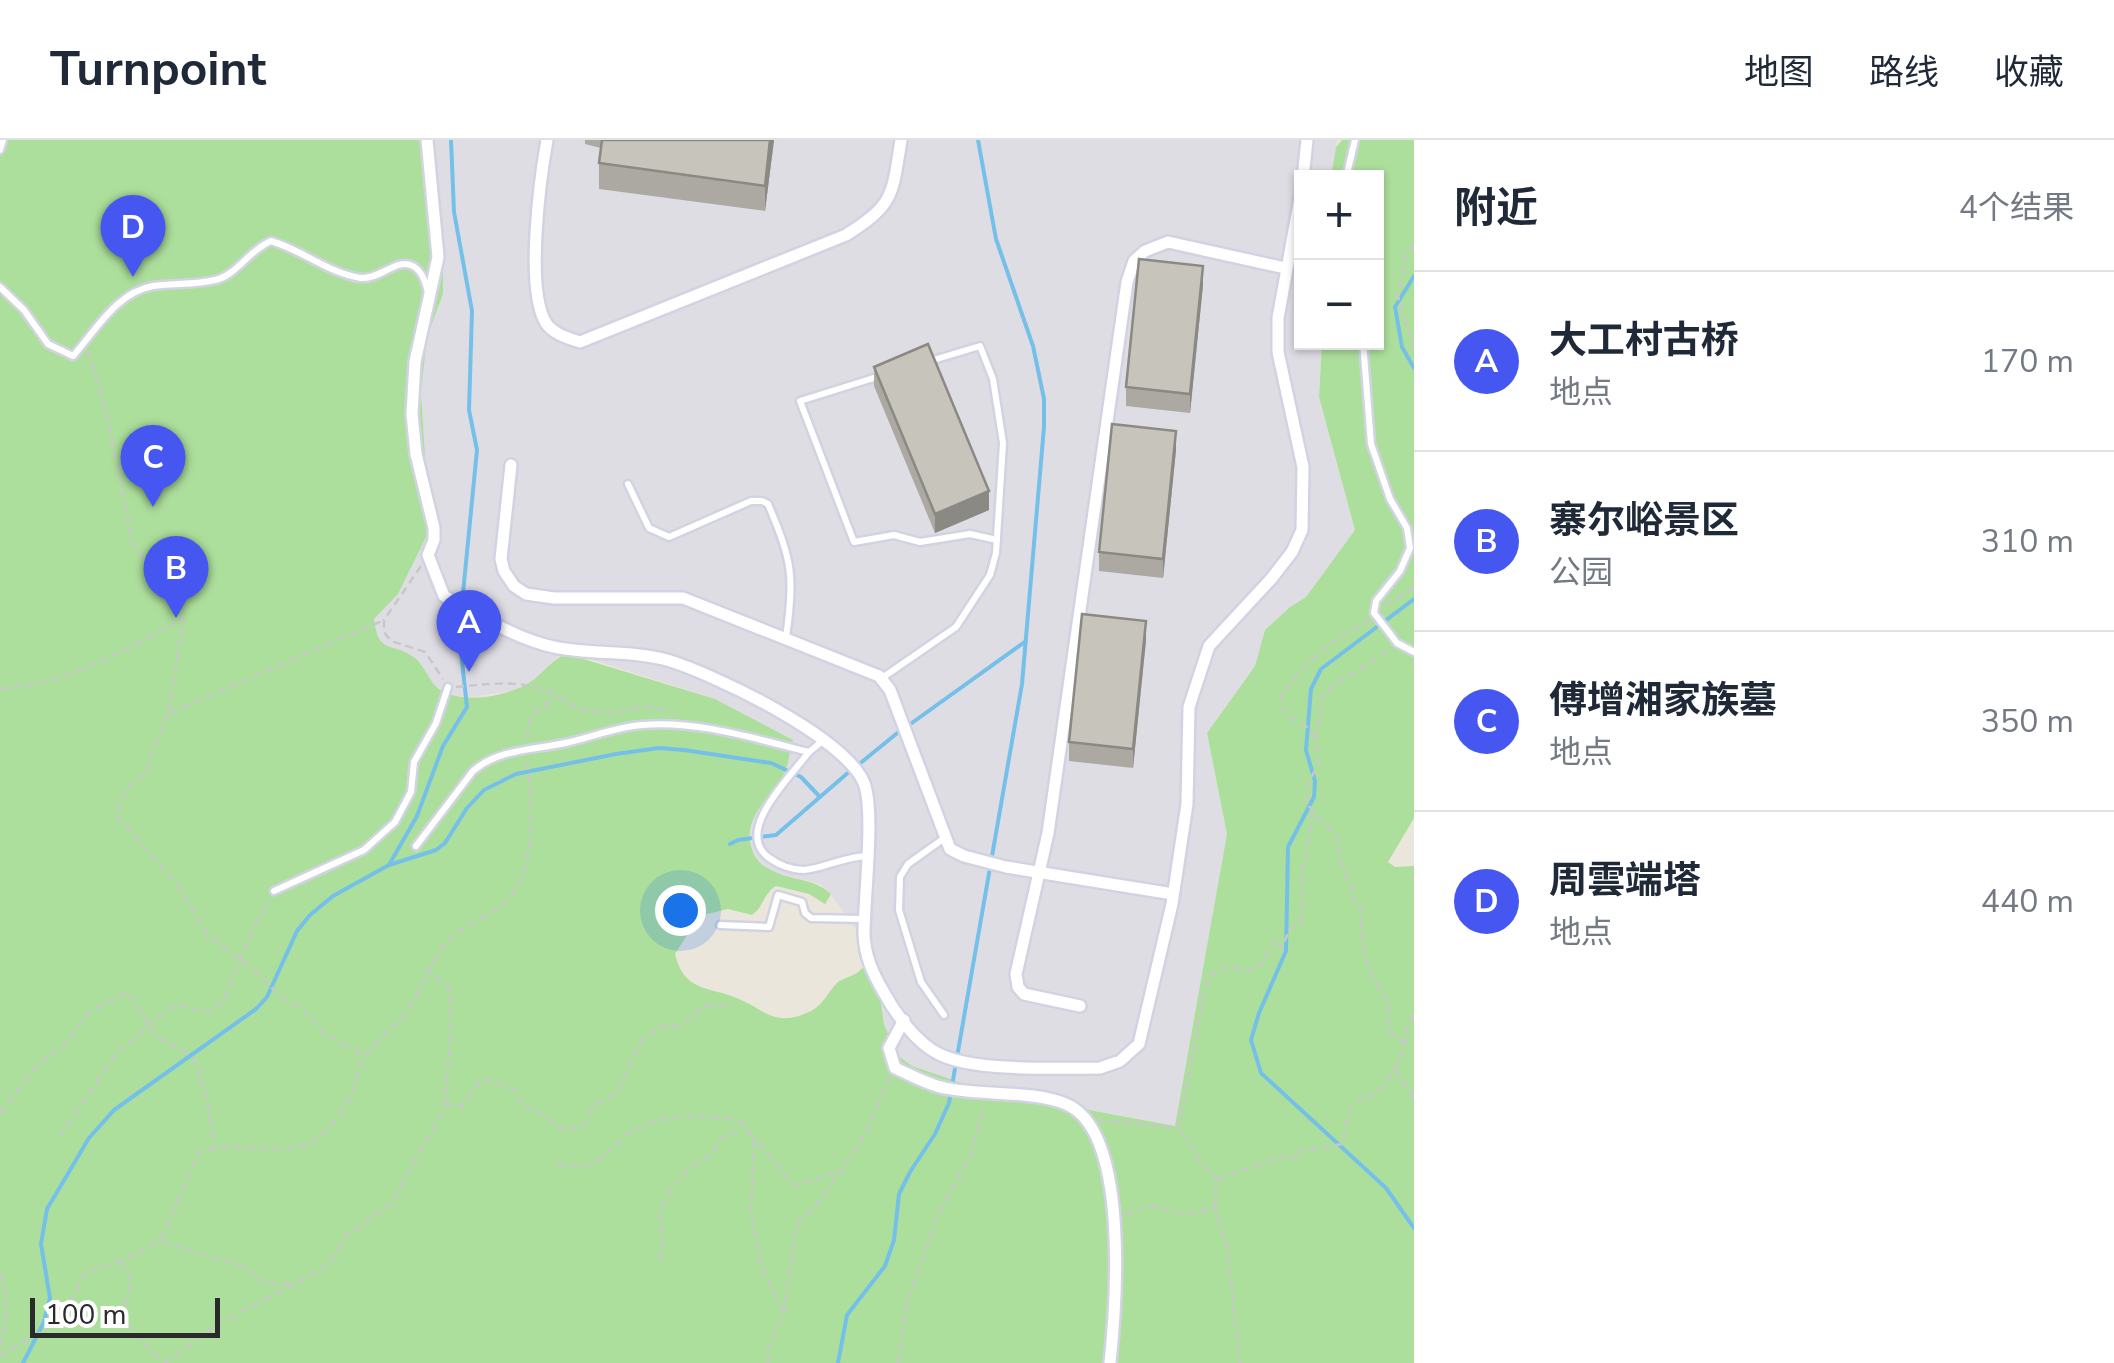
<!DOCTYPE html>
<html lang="zh">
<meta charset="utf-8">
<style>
:root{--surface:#fff;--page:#f2f2f3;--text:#1f2937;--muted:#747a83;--line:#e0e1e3;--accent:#4557f0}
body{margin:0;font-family:"Nunito Sans","Noto Sans SC",sans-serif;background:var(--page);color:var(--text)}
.controls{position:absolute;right:30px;top:30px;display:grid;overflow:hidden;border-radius:0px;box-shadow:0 2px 8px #0004}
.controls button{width:90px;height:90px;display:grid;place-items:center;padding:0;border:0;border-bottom:2px solid var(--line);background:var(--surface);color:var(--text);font:50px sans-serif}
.scale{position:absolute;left:30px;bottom:25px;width:190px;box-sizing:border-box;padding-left:10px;border:5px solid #2a2a2a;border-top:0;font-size:28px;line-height:35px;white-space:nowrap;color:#2a2a2a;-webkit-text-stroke:8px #fff;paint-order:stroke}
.you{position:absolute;left:680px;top:770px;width:35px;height:35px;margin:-25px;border:8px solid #fff;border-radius:50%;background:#1a73e8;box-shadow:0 0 0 15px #1a73e833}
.badge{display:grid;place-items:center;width:65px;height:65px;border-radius:50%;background:var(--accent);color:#fff;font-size:32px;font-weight:700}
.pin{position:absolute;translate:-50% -82px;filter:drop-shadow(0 2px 5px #0008)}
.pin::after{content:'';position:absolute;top:52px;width:35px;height:30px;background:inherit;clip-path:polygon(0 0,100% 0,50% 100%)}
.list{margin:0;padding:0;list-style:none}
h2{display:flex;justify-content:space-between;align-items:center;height:130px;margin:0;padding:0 40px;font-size:42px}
h2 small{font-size:32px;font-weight:400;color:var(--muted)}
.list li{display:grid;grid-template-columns:65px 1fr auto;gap:30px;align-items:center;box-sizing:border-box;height:180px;padding:0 40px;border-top:2px solid var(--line)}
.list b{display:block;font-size:38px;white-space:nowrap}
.list p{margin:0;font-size:32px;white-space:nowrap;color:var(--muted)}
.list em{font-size:32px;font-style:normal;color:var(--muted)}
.map{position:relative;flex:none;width:1414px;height:1223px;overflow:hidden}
header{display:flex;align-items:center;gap:60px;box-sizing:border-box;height:140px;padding:0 50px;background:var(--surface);border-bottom:2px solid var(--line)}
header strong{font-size:48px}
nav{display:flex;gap:55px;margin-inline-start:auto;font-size:35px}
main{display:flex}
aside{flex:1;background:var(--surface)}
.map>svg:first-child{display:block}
.industrial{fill:#dfdde4}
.green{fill:#addf9c}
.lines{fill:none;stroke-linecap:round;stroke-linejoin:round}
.stream{stroke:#75c0e8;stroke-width:4}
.lane-casing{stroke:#d2d3e2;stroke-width:11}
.street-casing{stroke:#d2d3e2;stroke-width:16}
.path{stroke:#c8c8c8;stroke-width:2.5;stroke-dasharray:8 5;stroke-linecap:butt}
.lane{stroke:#fff;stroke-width:6}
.street{stroke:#fff;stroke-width:11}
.wall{fill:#aba9a1}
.shaded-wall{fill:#8b8983}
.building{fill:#c7c4bb;stroke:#8b8983;stroke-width:2.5}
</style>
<header>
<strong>Turnpoint</strong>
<nav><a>地图</a><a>路线</a><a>收藏</a></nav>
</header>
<main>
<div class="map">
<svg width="1414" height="1223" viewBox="0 0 1414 1223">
<rect width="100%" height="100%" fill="#ebe6dc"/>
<path class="industrial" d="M430 0H1337L1331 37 1302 38V202L1322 203 1319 257 1355 390 1306 457 1290 467 1265 490 1255 526 1207 593 1227 694 1176 986 1089 970 1054 955 963 943 912 926 896 914 884 884 874 816 831 754 820 744 776 733 758 723 751 705 750 691 754 674 784 633 792 600 715 559 584 517H557L532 541 513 551 471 557 450 555 436 547 401 512 385 507 376 496 374 479 390 461 436 377 425 315 421 253 427 196 443 154Z"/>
<path class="green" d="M0 0H430L443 112V154L427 197 421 253 425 315 436 377 398 454 374 479C378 516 393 501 415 518 425 526 429 542 439 549 461 565 510 556 530 542 544 533 551 519 567 514L715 559 793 600C790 610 789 622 785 631 773 658 741 675 752 709 756 721 761 725 773 731 793 741 814 738 831 754L825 764 809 754 776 746C763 754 764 767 752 775L728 769 699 776 675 814C684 853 710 846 739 859 767 871 775 888 811 871 824 864 827 853 837 843 842 838 851 837 857 833 863 828 869 822 874 816L884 884 896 914 912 926 962 943 1054 955 1089 970 1175 986 1227 694 1207 593 1255 526 1265 490 1290 467 1306 457 1355 390 1319 257 1322 203 1376 202V38L1331 37 1336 7 1342 0H1414V678L1388 722 1395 727 1414 726V1223H0Z"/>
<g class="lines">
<g class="stream">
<path d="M1414 136 1395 167 1402 207 1414 228"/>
<path d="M1414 459 1321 529 1311 549 1306 610 1315 641 1314 657 1288 707 1286 811 1259 873 1251 900 1261 933 1386 1048 1414 1088"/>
<path d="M909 585 1026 501"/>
<path d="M858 625 901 590"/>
<path d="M730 704 738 700 776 695 850 631"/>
<path d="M389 725 436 710 445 703 467 668 484 650 516 634 616 614 659 608 684 610 771 623 801 637 820 657"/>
<path d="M23 1223 44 1182 50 1158 41 1104 47 1069 89 998 114 970 256 869 267 857 297 791 310 775 333 756 389 725 417 676 443 606 467 567 459 494 477 310 469 270 472 171 454 72 451 0"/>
<path d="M838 1223 847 1175 885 1126 894 1100 899 1054 910 1032 935 994 949 963 1022 544 1044 287V259L1033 206 996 99 978 0"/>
</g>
<defs>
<g id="lane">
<path d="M0 10 3 0"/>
<path d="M1346 38 1355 0"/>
<path d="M0 147 24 170 48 204 73 216C96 190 117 152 153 146 173 143 195 145 215 140 236 136 249 110 271 101 302 110 330 134 361 138 379 140 398 117 413 126 422 131 426 143 428 153"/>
<path d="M1363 202 1371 304 1390 359 1407 388 1410 408 1400 431 1376 461 1374 473 1397 503 1414 512"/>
<path d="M880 236 800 261 854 402 894 395 920 402 970 394 997 400"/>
<path d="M628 344 649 388 669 397 751 361H762L768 364C792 420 795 437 786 497"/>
<path d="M882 538 956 487 990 435 996 413 1003 303 993 239 980 206 930 221"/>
<path d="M809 612C790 637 734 691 768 717 778 725 792 730 804 730 822 729 843 717 866 716"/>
<path d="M416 706 473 631C497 610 530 610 560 604 588 599 614 587 642 585 697 580 756 599 809 612L825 599"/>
<path d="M274 751 364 710 395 682 411 652 414 622 436 583 448 547"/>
<path d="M720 785 769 787 778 755 802 762 805 773 811 778 864 779"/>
<path d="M944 875 921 842 899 770 900 737 908 724 946 697"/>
</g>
<g id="street">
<path d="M427 0 438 117 415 222 412 274 416 314 434 388V400L428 415 444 456C478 474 515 499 554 507 591 515 630 510 667 520 714 534 845 597 864 643 875 671 864 758 864 794 865 816 872 832 883 851 895 873 916 903 939 914 974 932 1059 928 1100 928L1120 921 1139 904 1172 764 1187 664 1189 567 1209 506 1271 439 1292 412 1302 390 1303 327 1278 212V178L1302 47"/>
<path d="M547 0C540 39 525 150 546 183 553 194 568 198 580 202L846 95C895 64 892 55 901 0"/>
<path d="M1303 38 1307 0"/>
<path d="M511 325 501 419 504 431 514 446 526 454 554 458H683L879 536 890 550 950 709 964 716 1006 727 1173 754"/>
<path d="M1080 866 1024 854 1018 847 1016 834 1048 693 1127 142 1134 121 1145 111 1168 102 1285 128"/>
<path d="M904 880 889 908 895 928C911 935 928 945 945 948 981 956 1033 950 1066 964 1130 991 1116 1165 1110 1223"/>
</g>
</defs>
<use href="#lane" class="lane-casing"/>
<use href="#street" class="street-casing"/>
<g class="path">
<path d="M1414 105 1406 111 1398 157 1414 208"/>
<path d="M88 211 107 275 133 404 183 477"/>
<path d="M421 426 384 480V492L391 501 425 512 443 539"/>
<path d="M1386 465 1414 447"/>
<path d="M1388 510 1323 553 1316 600 1319 622 1308 644 1307 664 1337 697 1342 728 1350 742 1354 761 1360 768 1364 812 1370 832 1389 863 1388 890 1404 903"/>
<path d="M456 547C488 544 519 539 549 552 563 558 575 569 591 572 621 577 645 557 674 575"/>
<path d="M0 549C70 544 124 511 184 478L168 574 384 480"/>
<path d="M168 575 148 622V632L127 648 116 675 179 747 206 793 255 831 282 858 304 871 325 894 363 915"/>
<path d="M527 598 530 577 556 556"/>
<path d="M1315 598 1307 587 1287 576 1280 559C1303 521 1330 500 1370 481"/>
<path d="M1395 929 1414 959"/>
<path d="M446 963 461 967 479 943 488 939 515 950 522 966 538 971 564 990 583 986 595 966 617 952 642 899 665 886H680L703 867 732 864"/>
<path d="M0 973 39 924 66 903 87 874 127 852C140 863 143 885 158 897 174 910 192 909 200 931L197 937 206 951 214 1004"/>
<path d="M1098 980 1179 988"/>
<path d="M750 993C767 1009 777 1031 795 1045L835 1033"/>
<path d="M59 997 119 910C140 898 153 878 174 865L211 872 224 860 255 785 269 761"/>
<path d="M557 1024C609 1033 601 1007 639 988 669 973 709 975 741 981L754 1002 751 1074 761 1126 784 1174"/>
<path d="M1217 1039 1288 1015 1298 1020 1301 1011 1343 1004C1345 992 1346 974 1354 964 1359 958 1369 958 1375 953 1395 940 1408 902 1408 880L1414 877"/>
<path d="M1215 1067 1216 1039 1198 1018 1179 988 1204 853 1210 834 1233 826 1241 831C1264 832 1264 815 1276 800L1281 809 1290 789 1301 783 1302 734 1312 683 1311 668"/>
<path d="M1125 1075 1152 1066 1188 1075 1215 1067 1227 1107 1240 1223"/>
<path d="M162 1102 246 1127 267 1144 294 1143"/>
<path d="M659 1119C669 1098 657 1090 661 1072 667 1047 691 1024 713 1014L719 1000 744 987"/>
<path d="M121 1122 131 1140 125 1165 126 1183 162 1222"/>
<path d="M0 1134C9 1159 7 1181 0 1206"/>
<path d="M0 1216 60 1181 87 1131 120 1121 160 1101 198 1013C231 997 286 1021 316 999 328 991 344 970 350 958 357 944 357 927 366 915 376 900 392 890 403 876 420 853 427 826 445 804 465 780 501 776 516 748 537 710 532 662 527 621"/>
<path d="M165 1223 212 1188 326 1127 346 1096 390 1065 444 969 451 894 450 850 428 829"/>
<path d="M768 1223V1207L784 1174 796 1085 822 1059 865 995 890 938"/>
<path d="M898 1223 907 1164 938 1075 972 1012 984 965"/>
</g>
<use href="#lane" class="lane"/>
<use href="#street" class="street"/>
</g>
<g class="wall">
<path d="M585 0H774L765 71 599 49V23L601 8 585 4Z"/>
<path d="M1203 145 1190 273 1126 266V247Z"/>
<path d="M874 227 989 370 935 393 874 246Z"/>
<path d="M1176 310 1163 438 1099 431V412Z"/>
<path d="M1146 500 1133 628 1069 621V602Z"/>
</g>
<g class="shaded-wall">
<path d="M770 0H774L765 71V46Z"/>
<path d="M1203 126V145L1190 273V254Z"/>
<path d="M1176 291V310L1163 438V419Z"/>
<path d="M989 351V370L935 393V374Z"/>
<path d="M1146 481V500L1133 628V609Z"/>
</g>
<g class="building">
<path d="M602 0H770L765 46 599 23Z"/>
<path d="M1139 119 1203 126 1190 254 1126 247Z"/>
<path d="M928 204 989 351 935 374 874 227Z"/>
<path d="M1112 284 1176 291 1163 419 1099 412Z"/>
<path d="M1082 474 1146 481 1133 609 1069 602Z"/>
</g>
</svg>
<div class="controls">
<button>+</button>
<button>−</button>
</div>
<div class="scale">100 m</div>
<div class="you"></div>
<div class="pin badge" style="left:469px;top:532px">A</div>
<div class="pin badge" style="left:176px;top:478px">B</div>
<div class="pin badge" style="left:153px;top:367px">C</div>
<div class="pin badge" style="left:133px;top:137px">D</div>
</div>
<aside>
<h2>附近<small>4个结果</small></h2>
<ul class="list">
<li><span class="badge">A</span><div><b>大工村古桥</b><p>地点</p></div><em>170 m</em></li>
<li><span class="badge">B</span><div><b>寨尔峪景区</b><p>公园</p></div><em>310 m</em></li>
<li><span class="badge">C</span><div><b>傅增湘家族墓</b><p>地点</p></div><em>350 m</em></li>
<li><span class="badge">D</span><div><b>周雲端塔</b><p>地点</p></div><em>440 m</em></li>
</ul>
</aside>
</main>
